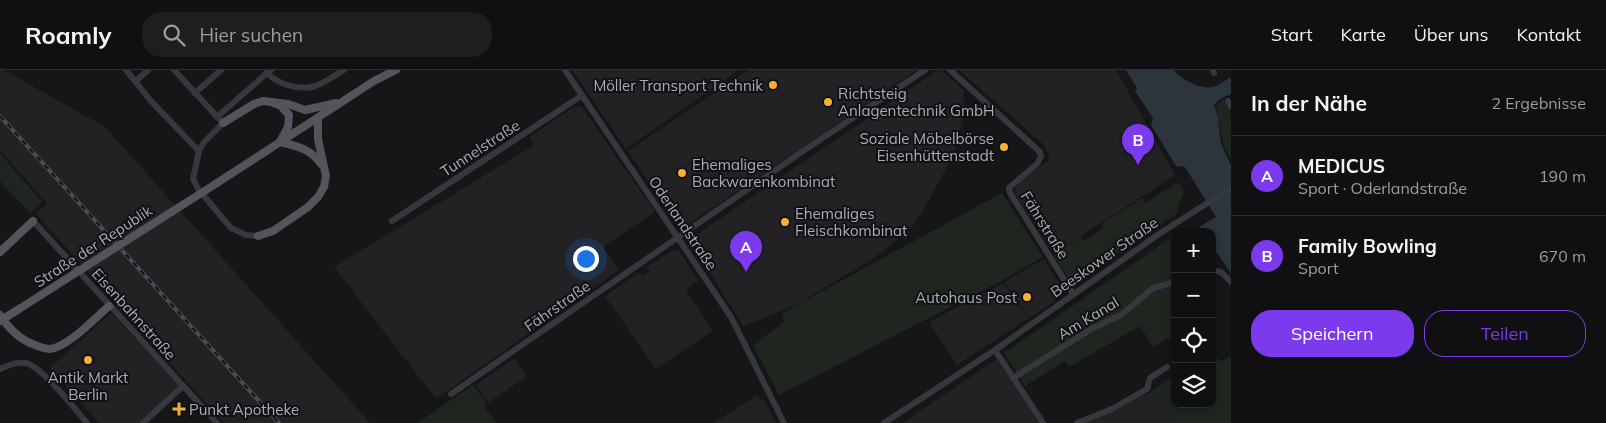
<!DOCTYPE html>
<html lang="de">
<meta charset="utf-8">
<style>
:root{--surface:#101012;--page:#1e1e20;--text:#f1f3f6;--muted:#9c9d9f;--line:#303032;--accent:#7c3aed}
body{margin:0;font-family:Mulish,sans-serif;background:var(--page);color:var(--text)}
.controls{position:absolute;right:15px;bottom:15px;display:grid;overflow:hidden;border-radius:10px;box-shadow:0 2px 8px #0003}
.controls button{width:45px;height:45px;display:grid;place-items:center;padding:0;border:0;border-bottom:1px solid var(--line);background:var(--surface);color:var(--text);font:25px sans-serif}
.you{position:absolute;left:585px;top:188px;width:18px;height:18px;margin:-12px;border:4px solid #fff;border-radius:50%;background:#1a73e8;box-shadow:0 0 0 8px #1a73e833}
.badge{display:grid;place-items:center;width:32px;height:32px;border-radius:50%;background:var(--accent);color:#fff;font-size:16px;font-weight:700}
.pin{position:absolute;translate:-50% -41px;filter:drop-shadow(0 1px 2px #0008)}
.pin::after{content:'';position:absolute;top:26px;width:18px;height:15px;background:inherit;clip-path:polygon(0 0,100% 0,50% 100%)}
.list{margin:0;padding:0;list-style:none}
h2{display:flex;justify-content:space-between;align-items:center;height:65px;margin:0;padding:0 20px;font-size:21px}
h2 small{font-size:16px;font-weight:400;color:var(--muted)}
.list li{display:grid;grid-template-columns:32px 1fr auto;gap:15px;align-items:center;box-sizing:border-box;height:80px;padding:0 20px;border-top:1px solid var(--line)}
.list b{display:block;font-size:19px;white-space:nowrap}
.list p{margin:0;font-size:16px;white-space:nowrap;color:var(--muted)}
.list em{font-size:16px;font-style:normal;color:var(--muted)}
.actions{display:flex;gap:10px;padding:15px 20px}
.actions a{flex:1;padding:11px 0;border:1px solid var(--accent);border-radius:20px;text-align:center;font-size:18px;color:var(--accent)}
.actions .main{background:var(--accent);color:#fff}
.icon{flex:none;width:28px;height:28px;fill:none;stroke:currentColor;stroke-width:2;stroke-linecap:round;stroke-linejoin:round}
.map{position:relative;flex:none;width:1231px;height:353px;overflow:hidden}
header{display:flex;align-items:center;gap:30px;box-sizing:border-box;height:70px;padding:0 25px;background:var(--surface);border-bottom:1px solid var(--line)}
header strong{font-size:24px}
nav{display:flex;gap:28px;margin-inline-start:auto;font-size:18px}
.search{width:350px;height:45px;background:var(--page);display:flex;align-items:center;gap:12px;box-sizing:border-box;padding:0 18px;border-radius:20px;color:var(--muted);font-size:19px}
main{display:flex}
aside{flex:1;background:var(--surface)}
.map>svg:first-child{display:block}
.built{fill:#222225}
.green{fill:#1e261f}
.water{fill:#2c353c}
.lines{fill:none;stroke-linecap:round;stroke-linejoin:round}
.minor{stroke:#37383d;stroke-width:6}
.major{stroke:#53555c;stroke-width:8}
.rail-casing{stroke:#4a4c52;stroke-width:4}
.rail{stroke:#111113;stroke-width:2;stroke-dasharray:5.5;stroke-linecap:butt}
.major-bridge{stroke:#53555c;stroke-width:8}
.poi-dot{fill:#f2b134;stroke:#111113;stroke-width:2}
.labels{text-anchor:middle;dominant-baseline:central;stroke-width:4;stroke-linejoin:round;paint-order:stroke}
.poi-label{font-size:15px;fill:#a8adb8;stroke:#111113;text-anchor:start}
.street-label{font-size:15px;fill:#a8adb8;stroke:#111113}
</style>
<header>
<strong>Roamly</strong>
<div class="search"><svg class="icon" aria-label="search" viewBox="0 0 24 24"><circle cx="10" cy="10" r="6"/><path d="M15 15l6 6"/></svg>Hier suchen</div>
<nav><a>Start</a><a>Karte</a><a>Über uns</a><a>Kontakt</a></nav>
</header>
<main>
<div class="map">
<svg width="1231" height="353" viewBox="0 0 1231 353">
<rect width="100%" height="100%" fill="#161618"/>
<g class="built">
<path d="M0 0H4L105 57 370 353H224L36 144 47 134 0 80Z"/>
<path d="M572 0H739L626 79Z"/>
<path d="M748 0H917L681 159 628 81Z"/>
<path d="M938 0H941L964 20 963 48 954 84 922 143 912 157 874 188 796 235 743 256 691 171 693 167Z"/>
<path d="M959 0H1116L1175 105 1055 183 1015 124 1016 115 1049 90 1048 83 1043 74Z"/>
<path d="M579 36 582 37 655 142 603 177 619 200 436 329 334 197 534 75 529 67 572 38Z"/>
<path d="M674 180 679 181 698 210 686 220 713 261 656 299 605 226 640 202 642 206 649 201 647 197Z"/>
<path d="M1044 189 1060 215 1059 223 1055 231 1030 248 1004 212Z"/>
<path d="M1003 213 1029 248 957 295 929 252Z"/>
<path d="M111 243 180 316 139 353H99L50 298Z"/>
<path d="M515 288 527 306 488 333 476 315Z"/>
<path d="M997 289 1040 353H902Z"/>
<path d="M1154 320 1173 353H1084L1114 341Z"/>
<path d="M758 325 761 331 764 330 776 353H713Z"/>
</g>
<g class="green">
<path d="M1223 29 1231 44V91L1223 73 1216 36Z"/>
<path d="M0 83 42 132 30 143 0 111Z"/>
<path d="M1177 112 1184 120 1176 144 1072 215 1054 185 1080 167 1084 171 1104 157 1102 154 1142 128 1146 133Z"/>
<path d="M1002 123 1043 187 1001 211 779 325 753 275 784 252 782 243Z"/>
<path d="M1175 165V278L1168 268 1153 277 1140 256 1069 297 1065 291 1025 316 1004 283Z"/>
<path d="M1212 281 1220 292 1231 286V353H1173L1154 320 1175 304V334H1212Z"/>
<path d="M473 315 487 334 484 337 497 353H417Z"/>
</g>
<path class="water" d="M1126 0H1174C1180 9 1201 20 1213 17 1219 15 1226 10 1231 7V24L1220 29 1214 35 1218 48 1221 74 1231 95V203L1212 176V162H1202L1199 157 1216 147 1185 97 1176 96 1151 55 1153 48 1135 21 1137 18Z"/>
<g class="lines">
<g class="minor">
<path d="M126 0 150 30 199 81"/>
<path d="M174 0 223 53 204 72 199 81 193 109 198 119 231 158 246 165 258 166"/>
<path d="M271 0 267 3C278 14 297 20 312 17 323 15 335 5 344 0"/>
<path d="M565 0 731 247 784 353"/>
<path d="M950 0 1040 82 1041 86 1037 94 1011 116 1009 118 1010 123 1073 224"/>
<path d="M1213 0 1214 3"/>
<path d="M136 11 148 0"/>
<path d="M195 23 221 0"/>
<path d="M1228 31 1231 37"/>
<path d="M217 47 267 3"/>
<path d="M33 151 217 353"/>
<path d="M392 151 581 26"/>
<path d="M1212 200 1221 202 1231 212"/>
<path d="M995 280 1043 353"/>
<path d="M0 299C9 295 16 292 26 293 41 296 76 340 87 353"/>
<path d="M1013 308 1093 258 1121 245 1153 218 1175 212"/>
<path d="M451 324 803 81 925 0"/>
<path d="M143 353 183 316"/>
<path d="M884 353 995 280 1159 164 1231 118"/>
<path d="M1077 353 1112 339 1147 319 1150 308 1167 297"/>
</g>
<g class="major">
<path d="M274 33 281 36 289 45 288 57 280 72"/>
<path d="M223 53 254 34 263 31 288 34 305 40 336 33"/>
<path d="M280 72C297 76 311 79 321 94"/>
<path d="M217 113 374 11 396 0"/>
<path d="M258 166 273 161 308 137 318 127 324 117 326 106 318 69V48"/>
<path d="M0 182 33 151"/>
<path d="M0 245C7 256 16 266 28 272 35 275 42 279 50 279 68 277 95 248 109 236"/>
<path d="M0 251 19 239"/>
</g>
<defs>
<path id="rail" d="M0 46 279 353"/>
</defs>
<use href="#rail" class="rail-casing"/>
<use href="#rail" class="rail"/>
<path class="major-bridge" d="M19 239 217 113"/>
</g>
<g class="poi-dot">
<circle cx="773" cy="15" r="5"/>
<circle cx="828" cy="32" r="5"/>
<circle cx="1004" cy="77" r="5"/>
<circle cx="682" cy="103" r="5"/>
<circle cx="785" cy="152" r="5"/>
<circle cx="1027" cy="227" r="5"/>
<circle cx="88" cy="290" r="5"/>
<path d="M176.5 331.5h5v5h5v5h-5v5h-5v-5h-5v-5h5z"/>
</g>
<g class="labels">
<g class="poi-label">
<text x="763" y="15" text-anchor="end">Möller Transport Technik</text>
<text x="838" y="23">Richtsteig<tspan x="838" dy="17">Anlagentechnik GmbH</tspan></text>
<text x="994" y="68" text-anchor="end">Soziale Möbelbörse<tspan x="994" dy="17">Eisenhüttenstadt</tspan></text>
<text x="692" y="94">Ehemaliges<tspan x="692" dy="17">Backwarenkombinat</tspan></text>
<text x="795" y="143">Ehemaliges<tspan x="795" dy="17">Fleischkombinat</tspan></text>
<text x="1017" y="227" text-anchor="end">Autohaus Post</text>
<text x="88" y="307" text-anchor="middle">Antik Markt<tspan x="88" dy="17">Berlin</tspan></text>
<text x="189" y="339">Punkt Apotheke</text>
</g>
<g class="street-label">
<text transform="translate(480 78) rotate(-33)">Tunnelstraße</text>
<text transform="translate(683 153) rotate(56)">Oderlandstraße</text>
<text transform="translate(1045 155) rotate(58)">Fährstraße</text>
<text transform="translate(93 176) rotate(-33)">Straße der Republik</text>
<text transform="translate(1104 187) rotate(-35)">Beeskower Straße</text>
<text transform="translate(557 236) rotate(-35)">Fährstraße</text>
<text transform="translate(134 244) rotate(48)">Eisenbahnstraße</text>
<text transform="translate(1088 248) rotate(-31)">Am Kanal</text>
</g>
</g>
</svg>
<div class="controls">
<button>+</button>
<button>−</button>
<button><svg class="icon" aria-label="locate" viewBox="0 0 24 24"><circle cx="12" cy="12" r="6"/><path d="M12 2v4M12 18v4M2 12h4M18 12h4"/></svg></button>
<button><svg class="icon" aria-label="layers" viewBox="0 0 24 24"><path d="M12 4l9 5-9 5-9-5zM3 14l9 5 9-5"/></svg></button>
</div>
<div class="you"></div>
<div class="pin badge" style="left:746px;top:202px">A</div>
<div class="pin badge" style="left:1138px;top:95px">B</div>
</div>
<aside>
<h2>In der Nähe<small>2 Ergebnisse</small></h2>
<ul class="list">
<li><span class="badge">A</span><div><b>MEDICUS</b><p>Sport · Oderlandstraße</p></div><em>190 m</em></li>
<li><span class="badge">B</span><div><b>Family Bowling</b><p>Sport</p></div><em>670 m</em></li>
</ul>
<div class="actions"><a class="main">Speichern</a><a>Teilen</a></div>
</aside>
</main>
